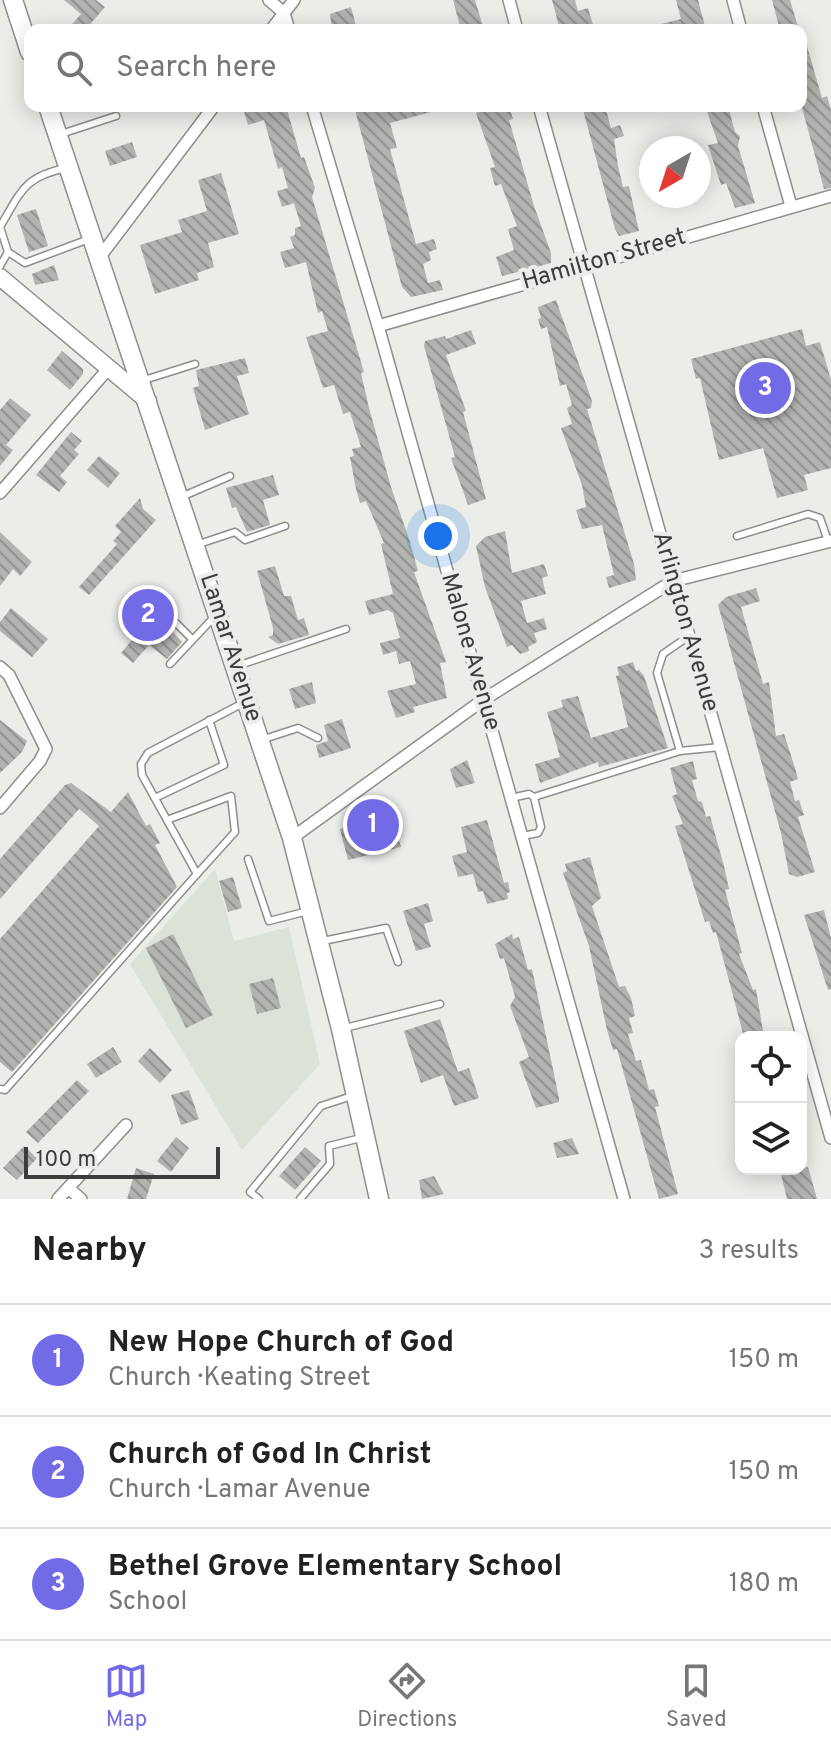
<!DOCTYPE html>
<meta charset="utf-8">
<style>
:root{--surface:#fff;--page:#f6f6f6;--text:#222;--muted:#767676;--line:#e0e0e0;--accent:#736be6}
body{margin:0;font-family:Overpass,sans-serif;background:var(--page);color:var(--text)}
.controls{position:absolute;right:24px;bottom:24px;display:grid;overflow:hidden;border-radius:16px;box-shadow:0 4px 20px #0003}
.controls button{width:72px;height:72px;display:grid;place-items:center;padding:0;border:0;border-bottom:2px solid var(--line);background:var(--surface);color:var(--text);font:40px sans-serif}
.compass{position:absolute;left:639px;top:136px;width:72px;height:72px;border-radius:50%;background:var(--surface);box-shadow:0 4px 20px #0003;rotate:219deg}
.scale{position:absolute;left:24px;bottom:20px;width:196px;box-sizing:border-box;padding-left:8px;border:4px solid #3b3c3b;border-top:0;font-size:22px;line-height:28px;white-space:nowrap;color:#3b3c3b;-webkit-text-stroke:6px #eaede8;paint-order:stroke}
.you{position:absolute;left:438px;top:536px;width:28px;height:28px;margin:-20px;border:6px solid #fff;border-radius:50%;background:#1a73e8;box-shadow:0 0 0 12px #1a73e833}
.badge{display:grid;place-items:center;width:52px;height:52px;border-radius:50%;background:var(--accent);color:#fff;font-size:26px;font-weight:700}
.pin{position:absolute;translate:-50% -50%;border:4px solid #fff;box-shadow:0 2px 8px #0006}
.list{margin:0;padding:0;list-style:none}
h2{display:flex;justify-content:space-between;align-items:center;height:104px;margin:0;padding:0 32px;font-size:34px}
h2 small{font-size:26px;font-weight:400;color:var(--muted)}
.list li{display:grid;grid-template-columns:52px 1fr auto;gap:24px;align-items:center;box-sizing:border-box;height:112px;padding:0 32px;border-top:2px solid var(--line)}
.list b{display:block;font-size:30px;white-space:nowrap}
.list p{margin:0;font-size:26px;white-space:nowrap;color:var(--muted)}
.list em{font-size:26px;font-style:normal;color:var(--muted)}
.icon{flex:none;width:44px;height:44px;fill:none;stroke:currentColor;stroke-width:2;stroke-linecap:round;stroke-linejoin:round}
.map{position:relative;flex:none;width:831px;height:1199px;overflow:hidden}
.search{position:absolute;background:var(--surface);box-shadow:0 4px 20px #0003;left:24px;right:24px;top:24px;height:88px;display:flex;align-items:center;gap:20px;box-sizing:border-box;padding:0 28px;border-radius:16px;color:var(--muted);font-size:30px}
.sheet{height:440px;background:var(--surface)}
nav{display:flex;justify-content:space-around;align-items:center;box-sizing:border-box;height:112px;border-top:2px solid var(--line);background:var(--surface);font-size:22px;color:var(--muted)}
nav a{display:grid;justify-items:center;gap:4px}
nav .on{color:var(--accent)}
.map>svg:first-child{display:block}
.built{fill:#dbe2d7}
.building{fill:url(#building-back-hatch)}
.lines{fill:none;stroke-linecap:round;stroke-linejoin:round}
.lane-casing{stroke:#8d8f8c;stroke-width:9}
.street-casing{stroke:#8d8f8c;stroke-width:14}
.secondary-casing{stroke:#8d8f8c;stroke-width:19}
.primary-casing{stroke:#8d8f8c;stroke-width:21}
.lane{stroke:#fff;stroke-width:6}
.street{stroke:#fff;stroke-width:11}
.secondary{stroke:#fff;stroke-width:16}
.primary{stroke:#fff;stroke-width:18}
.labels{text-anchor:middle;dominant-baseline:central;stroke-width:8;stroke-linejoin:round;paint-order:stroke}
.street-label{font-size:24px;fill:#3b3c3b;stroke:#eaede8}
</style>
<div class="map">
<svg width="831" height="1199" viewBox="0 0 831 1199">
<defs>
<pattern id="building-back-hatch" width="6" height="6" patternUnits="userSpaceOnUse" patternTransform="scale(2)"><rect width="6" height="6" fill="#b1b3af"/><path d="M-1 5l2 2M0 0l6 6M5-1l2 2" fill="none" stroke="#919390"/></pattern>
</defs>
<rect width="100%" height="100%" fill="#eaede8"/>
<path class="built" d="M215 869 234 941 289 927 320 1064 242 1150 130 964Z"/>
<g class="building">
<path d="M64 0H96L105 7 85 30H67L81 14Z"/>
<path d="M453 0H475L484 30H461Z"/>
<path d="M552 0H575L578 11 588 8 594 28 560 30Z"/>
<path d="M676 0H698L706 30H654L653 26 681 19Z"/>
<path d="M772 0H790L799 30H780Z"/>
<path d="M351 7 357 30H332L330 14Z"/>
<path d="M801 36H804L822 98 827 96 831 110V188L824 189 801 104Z"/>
<path d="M249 106H286L301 158 304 157 315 188 312 197 364 372 361 373 369 408 391 487 410 542 418 571 414 572 446 662 440 663 447 698 413 707 415 712 396 718 387 691 416 684 410 661 399 664 396 651 383 655 380 643 400 638 393 613 388 610 369 615 365 601 393 594 381 544 384 543 366 501 360 503 356 489 350 457 354 456 352 449 361 447 350 412 343 414 334 385 323 388 306 337 328 331 322 311 318 313 306 262 285 268 280 252 294 248 290 237 295 235V228L301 226 294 203 282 207 277 191 288 188 282 167 278 169 264 120 248 125 243 108Z"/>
<path d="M354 106H383L384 111 403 106H441L442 109 390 123 397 148 390 149 416 244 434 239 437 249 429 252 431 260 423 264 428 283 440 280 443 290 411 297 402 287Z"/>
<path d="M488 106H509L513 119 509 120 534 206 551 253V263L502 276 496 257 514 250 508 229 517 226 501 184 495 186 490 168 495 167 476 113Z"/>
<path d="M582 106H605L611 128 620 125 624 136 614 139 618 166 623 187 629 186 639 231 619 236 615 229Z"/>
<path d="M705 106H728L735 132 740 136 738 146 755 203 735 208 726 183 721 185 708 145 718 143Z"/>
<path d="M132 142 137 157 110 166 105 151Z"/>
<path d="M221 173 239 234 208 243 214 267 197 273 199 280 155 294 140 245 182 232 178 220 207 211 198 180Z"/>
<path d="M36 209 48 246 29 252 17 215Z"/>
<path d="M54 265 59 280 35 285 32 274Z"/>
<path d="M556 300 592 401 591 408 587 409 634 564 636 580 609 588 606 577 614 575 602 525 582 529 576 510 586 507 582 485 561 428 572 424 567 408 572 405 566 384 560 386 547 327 541 329 538 319 541 318 538 307Z"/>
<path d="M802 329 806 346 820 342 831 380V468L804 475 808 490 777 498 763 448 719 460 700 378 696 379 691 359Z"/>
<path d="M471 330 476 344 446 355 466 411 463 412 486 499 468 505 451 458 455 457 424 346 425 341 445 336 446 339Z"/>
<path d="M62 351 83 369V374L70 390 47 370Z"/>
<path d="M245 358 249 373 237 376 249 414 205 430 193 388 199 386 196 370Z"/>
<path d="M10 398 31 415 6 445 13 450 0 466V410Z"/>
<path d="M71 432 82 441 74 450 79 454 60 476 67 482 59 492 36 475Z"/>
<path d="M99 456 120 473 108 488 87 470Z"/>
<path d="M273 475 279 495 263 500 270 525 247 532 236 507 232 508 226 488Z"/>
<path d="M140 498 143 509 156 520 89 595 79 587 117 544 113 541 121 532 115 526Z"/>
<path d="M505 531 512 573 544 564 548 576 542 578 546 594 521 601 527 623 544 618 547 629 534 633 537 642 528 647 529 651 520 654 512 645 507 647 485 587 476 546 485 537Z"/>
<path d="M0 532 32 562 20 576 13 569 0 586Z"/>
<path d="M275 566 284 596H291L298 620 304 618 309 635 278 644 268 637 273 635V628L257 571Z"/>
<path d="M756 588 760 601 741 607 763 684 769 682 776 736 784 734 795 768 798 779 790 782 795 801 799 800 804 815 798 817 815 872 797 877 789 874 781 833 718 605 726 597Z"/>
<path d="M142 595 172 618 166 624 182 642 167 659 149 645 133 663 121 653 141 629 119 610 128 600 133 605Z"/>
<path d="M11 608 48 639 32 657 0 631V622Z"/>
<path d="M633 662 636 671 639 670 644 676 668 748 599 767 598 762 540 783 535 764 560 757 547 712 563 707 561 700 578 696 591 738 628 727 616 676 619 675 617 667Z"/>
<path d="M312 682 316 703 295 709 289 689Z"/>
<path d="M342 719 351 748 319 758 316 745 328 741 324 725Z"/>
<path d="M0 720 27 741 22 752 0 773Z"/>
<path d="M467 760 475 783 456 788 450 769Z"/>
<path d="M693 761 697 779 692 780 698 801 702 802 706 817 710 816 724 866 729 889 725 890 742 953 739 954 753 990 756 989 764 1037H744L716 932 713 933 709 921 705 922 675 826 683 824 672 796 677 794 670 768Z"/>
<path d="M71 783 111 812 128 792 146 826 150 824 160 843 155 845 177 887 12 1072 0 1062V939L99 826 79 809 0 899V859L65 785Z"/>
<path d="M387 803 401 847 348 860 340 829 372 820 369 809Z"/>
<path d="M487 820 504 883 508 882 510 892 507 893 508 899 487 904 483 891 478 892 473 874 458 877 452 856 467 852 461 827Z"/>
<path d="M590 857 601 898 592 906 619 987 625 986 631 998 635 1016 629 1018 633 1033 628 1034 636 1061 641 1060 649 1090 654 1089 659 1106 655 1107 678 1194 659 1199 617 1049 613 1050 607 1030 589 946 563 873 567 871 565 864Z"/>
<path d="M233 877 242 908 228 912 219 881Z"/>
<path d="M428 903 433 921 424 924 431 947 416 951 403 911Z"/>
<path d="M824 910 831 938V989L828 990 804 915Z"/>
<path d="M173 934 213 1015 186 1028 146 948Z"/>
<path d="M512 934 513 939 519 937 528 970 532 969 559 1098V1102L536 1108 519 1062 529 1057 510 1006 515 997 504 958 500 959 495 944Z"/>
<path d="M273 978 281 1008 257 1014 249 984Z"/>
<path d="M440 1019 458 1072 469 1068 479 1098 454 1106 443 1075 421 1083 404 1031Z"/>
<path d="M113 1047 122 1062 96 1078 87 1064Z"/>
<path d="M150 1048 172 1070 160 1083 138 1061Z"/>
<path d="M77 1080 89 1091 38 1143 26 1132Z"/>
<path d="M189 1090 199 1119 181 1125 171 1095Z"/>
<path d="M176 1137 189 1148 171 1172 157 1161Z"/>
<path d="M572 1138 579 1154 557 1158 553 1143Z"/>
<path d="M24 1146 37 1158 17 1180 3 1168Z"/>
<path d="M305 1147 321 1161 295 1190 279 1176Z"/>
<path d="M808 1167 817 1199H787L781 1174Z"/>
<path d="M136 1168 154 1174 146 1199H127Z"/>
<path d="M434 1176 444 1194 422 1199 419 1180Z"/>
</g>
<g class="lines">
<defs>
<g id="lane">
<path d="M61 134 116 116"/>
<path d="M66 168C23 177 21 192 0 227L8 252 25 263 89 239"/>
<path d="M0 266 8 252"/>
<path d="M141 381 195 364"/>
<path d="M181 497 230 476"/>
<path d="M737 536 808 514 820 518 828 541"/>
<path d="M196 545 235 532 245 540 285 526"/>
<path d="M176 623 192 639"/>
<path d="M689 636 663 654 657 673 680 751 720 747"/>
<path d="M170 664 216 615"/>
<path d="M237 666 346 629"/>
<path d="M261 740 298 728 318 738"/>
<path d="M534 797 680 751"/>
<path d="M155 798 224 765 209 720"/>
<path d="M511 798 529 794 534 797 541 827 538 833 522 836"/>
<path d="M167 820 231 796 235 832 197 874"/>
<path d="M248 859 269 921 308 911"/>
<path d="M323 941 386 928 398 962"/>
<path d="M345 1028 440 1004"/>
<path d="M0 1089 5 1090 197 874 142 775 141 764 148 753 245 702"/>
<path d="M259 1199 250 1192 321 1106 352 1096"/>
<path d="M300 1199 330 1164 329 1146 361 1138"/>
</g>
<g id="street">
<path d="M269 0 284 13 289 30"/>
<path d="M509 0 517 30"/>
<path d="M733 0 741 30"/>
<path d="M271 30 294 0"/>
<path d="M312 106 378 326 624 1199"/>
<path d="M539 106 831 1138"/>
<path d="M763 106 791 206"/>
<path d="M99 258 214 106"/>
<path d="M378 326 831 196"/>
<path d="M0 493 108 369"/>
<path d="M0 667 9 675 46 749 40 761 0 808"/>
<path d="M292 838 483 700 673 581 831 541"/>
<path d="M68 1188 81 1199"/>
<path d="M58 1199 126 1125"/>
</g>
<path id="secondary" d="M0 277 148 401"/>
<g id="primary">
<path d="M13 0 30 52"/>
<path d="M48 106 292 838 341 1029 379 1199"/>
</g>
</defs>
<use href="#lane" class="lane-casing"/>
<use href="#street" class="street-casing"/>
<use href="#secondary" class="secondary-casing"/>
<use href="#primary" class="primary-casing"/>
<use href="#lane" class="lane"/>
<use href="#street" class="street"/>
<use href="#secondary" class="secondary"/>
<use href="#primary" class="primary"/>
</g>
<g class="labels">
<g class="street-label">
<text transform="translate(604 260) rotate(-16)">Hamilton Street</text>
<text transform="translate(685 622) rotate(74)">Arlington Avenue</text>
<text transform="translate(230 648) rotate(72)">Lamar Avenue</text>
<text transform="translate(470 652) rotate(74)">Malone Avenue</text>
</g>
</g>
</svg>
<div class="controls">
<button><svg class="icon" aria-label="locate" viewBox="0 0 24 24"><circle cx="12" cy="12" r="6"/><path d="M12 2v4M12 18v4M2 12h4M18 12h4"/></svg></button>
<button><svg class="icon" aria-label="layers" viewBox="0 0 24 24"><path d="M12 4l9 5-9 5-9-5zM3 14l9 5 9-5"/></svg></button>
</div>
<svg class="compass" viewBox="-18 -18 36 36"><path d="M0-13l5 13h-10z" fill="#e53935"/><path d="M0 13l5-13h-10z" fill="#767676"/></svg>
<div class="scale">100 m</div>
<div class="you"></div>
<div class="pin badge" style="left:373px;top:825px">1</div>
<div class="pin badge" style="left:148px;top:615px">2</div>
<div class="pin badge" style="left:765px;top:388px">3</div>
<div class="search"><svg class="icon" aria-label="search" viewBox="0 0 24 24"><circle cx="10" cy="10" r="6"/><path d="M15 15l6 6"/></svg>Search here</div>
</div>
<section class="sheet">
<h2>Nearby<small>3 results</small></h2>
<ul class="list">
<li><span class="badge">1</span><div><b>New Hope Church of God</b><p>Church · Keating Street</p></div><em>150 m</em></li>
<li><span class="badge">2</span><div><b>Church of God In Christ</b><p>Church · Lamar Avenue</p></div><em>150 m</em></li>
<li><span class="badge">3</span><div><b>Bethel Grove Elementary School</b><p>School</p></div><em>180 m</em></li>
</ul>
</section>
<nav>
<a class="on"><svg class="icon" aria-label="map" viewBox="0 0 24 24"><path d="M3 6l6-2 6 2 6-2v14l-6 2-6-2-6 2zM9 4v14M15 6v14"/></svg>Map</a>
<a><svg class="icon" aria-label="directions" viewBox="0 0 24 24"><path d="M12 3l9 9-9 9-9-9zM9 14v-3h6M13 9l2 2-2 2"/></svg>Directions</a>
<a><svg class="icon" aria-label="saved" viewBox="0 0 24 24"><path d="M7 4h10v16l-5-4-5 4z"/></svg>Saved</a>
</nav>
